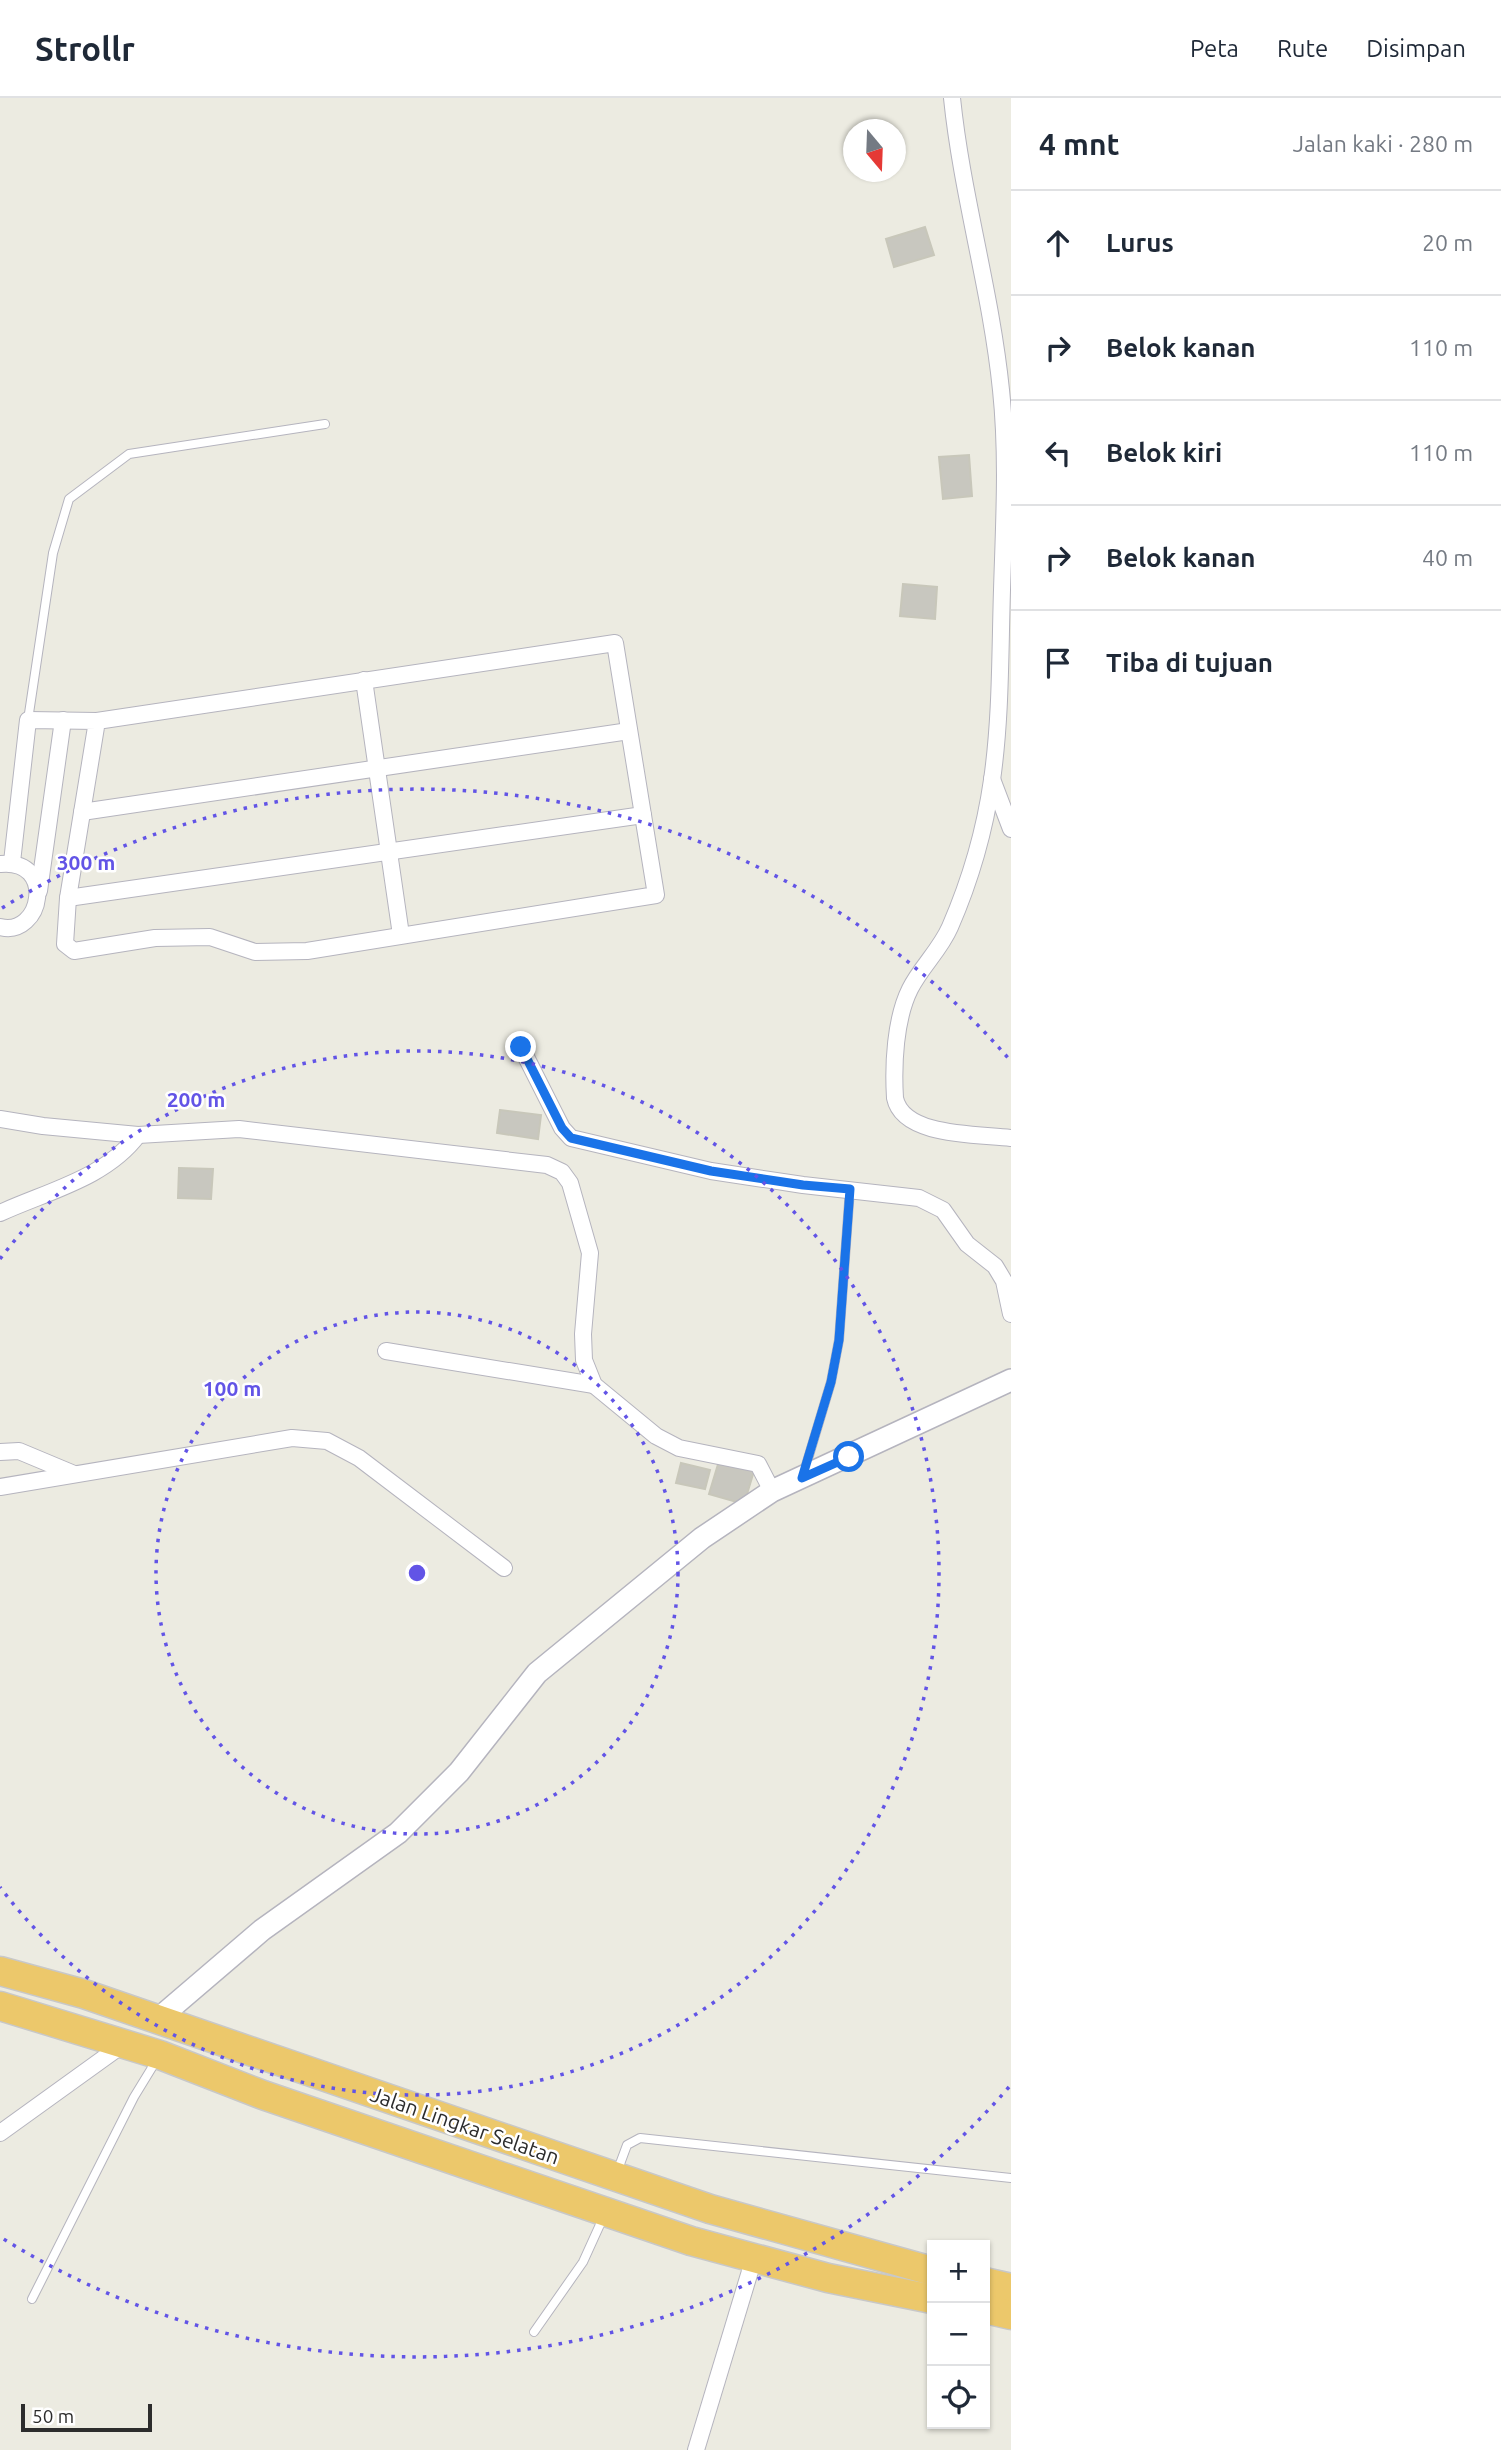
<!DOCTYPE html>
<html lang="id">
<meta charset="utf-8">
<style>
:root{--surface:#fff;--page:#f2f2f3;--text:#1f2937;--muted:#747a83;--line:#e0e1e3}
body{margin:0;font-family:Ubuntu,sans-serif;background:var(--page);color:var(--text)}
.controls{position:absolute;right:21px;bottom:21px;display:grid;overflow:hidden;border-radius:0px;box-shadow:0 2px 5px #0004}
.controls button{width:63px;height:63px;display:grid;place-items:center;padding:0;border:0;border-bottom:2px solid var(--line);background:var(--surface);color:var(--text);font:35px sans-serif}
.compass{position:absolute;left:843px;top:21px;width:63px;height:63px;border-radius:50%;background:var(--surface);box-shadow:0 2px 5px #0004;rotate:161deg}
.scale{position:absolute;left:21px;bottom:18px;width:131px;box-sizing:border-box;padding-left:7px;border:4px solid #2c2c2c;border-top:0;font-size:19px;line-height:24px;white-space:nowrap;color:#2c2c2c;-webkit-text-stroke:5px #fff;paint-order:stroke}
.stop{position:absolute;width:21px;height:21px;margin:-16px;border:5px solid #1a73e8;border-radius:50%;background:#fff}
.stop.end{background:#1a73e8;border-color:#fff;box-shadow:0 2px 7px #0008}
.list{margin:0;padding:0;list-style:none}
h2{display:flex;justify-content:space-between;align-items:center;height:91px;margin:0;padding:0 28px;font-size:30px}
h2 small{font-size:23px;font-weight:400;color:var(--muted)}
.list li{display:grid;grid-template-columns:46px 1fr auto;gap:21px;align-items:center;box-sizing:border-box;height:105px;padding:0 28px;border-top:2px solid var(--line)}
.list b{display:block;font-size:26px;white-space:nowrap}
.list em{font-size:23px;font-style:normal;color:var(--muted)}
.icon{flex:none;width:38px;height:38px;fill:none;stroke:currentColor;stroke-width:2;stroke-linecap:round;stroke-linejoin:round}
.map{position:relative;flex:none;width:1011px;height:2352px;overflow:hidden}
header{display:flex;align-items:center;gap:42px;box-sizing:border-box;height:98px;padding:0 35px;background:var(--surface);border-bottom:2px solid var(--line)}
header strong{font-size:33px}
nav{display:flex;gap:38px;margin-inline-start:auto;font-size:24px}
main{display:flex}
aside{flex:1;background:var(--surface)}
.map>svg:first-child{display:block}
.building{fill:#c8c7bf;stroke:#c8c7ba;stroke-width:2}
.lines{fill:none;stroke-linecap:round;stroke-linejoin:round}
.lane-casing{stroke:#b5b4be;stroke-width:10}
.street-casing{stroke:#b5b4be;stroke-width:18}
.secondary-casing{stroke:#b5b4be;stroke-width:24}
.highway-casing{stroke:#c8c8c8;stroke-width:31}
.lane{stroke:#fff;stroke-width:8}
.street{stroke:#fff;stroke-width:16}
.secondary{stroke:#fff;stroke-width:21}
.highway{stroke:#ecc86b;stroke-width:28}
.route{stroke:#1a73e8;stroke-width:9}
.ring{fill:none;stroke:#6254e6;stroke-width:3.5;stroke-dasharray:3.5 7}
.labels{text-anchor:middle;dominant-baseline:central;stroke-width:5;stroke-linejoin:round;paint-order:stroke}
.street-label{font-size:21px;fill:#2c2c2c;stroke:#fff}
.centre{fill:#6254e6;stroke:#fff;stroke-width:3.5}
.ring-label{font-size:21px;text-anchor:middle;font-weight:bold;fill:#6254e6;stroke:#fff;stroke-width:5;stroke-linejoin:round;paint-order:stroke}
</style>
<header>
<strong>Strollr</strong>
<nav><a>Peta</a><a>Rute</a><a>Disimpan</a></nav>
</header>
<main>
<div class="map">
<svg width="1011" height="2352" viewBox="0 0 1011 2352">
<rect width="100%" height="100%" fill="#ecebe1"/>
<g class="building">
<path d="M925 129 934 157 894 169 886 141Z"/>
<path d="M969 357 972 398 943 401 939 359Z"/>
<path d="M903 486 937 489 935 521 900 518Z"/>
<path d="M500 1012 541 1017 538 1041 497 1035Z"/>
<path d="M179 1070 213 1071 211 1101 178 1100Z"/>
<path d="M719 1363 754 1373 744 1406 709 1396Z"/>
<path d="M681 1365 710 1372 705 1391 676 1385Z"/>
</g>
<g class="lines">
<defs>
<g id="lane">
<path d="M28 622 53 455 69 401 129 356 325 326"/>
<path d="M804 1374 831 1284 839 1242 850 1091"/>
<path d="M617 2074 627 2047 640 2040 1011 2080"/>
<path d="M32 2201 134 1999 156 1963"/>
<path d="M534 2234 583 2164 603 2120"/>
</g>
<g id="street">
<path d="M952 0C962 98 991 193 1001 292 1008 359 1004 425 1002 492 1000 555 1001 619 992 682 985 731 970 783 950 829 940 852 921 869 910 891 895 921 893 967 895 1000 903 1039 978 1036 1011 1040"/>
<path d="M364 582 401 837"/>
<path d="M992 681 1011 731"/>
<path d="M82 714 629 633"/>
<path d="M12 764 28 622 97 623 615 545 656 797 307 853 255 854 210 839 155 840 74 853 65 846 68 800 97 623"/>
<path d="M0 766C57 760 42 840 0 829"/>
<path d="M39 793 63 622"/>
<path d="M68 800 643 717"/>
<path d="M521 949 562 1030 571 1040 711 1073 803 1087 919 1100 943 1112 967 1146 995 1168 1004 1183 1011 1216"/>
<path d="M0 1021 43 1028 138 1037 239 1031 547 1067 562 1074 570 1085 590 1155 583 1236 584 1262 594 1287 656 1338 679 1350 758 1366 772 1393"/>
<path d="M0 1115C48 1093 106 1080 138 1037"/>
<path d="M386 1253 594 1287"/>
<path d="M0 1354 19 1353 74 1376"/>
<path d="M0 1389 292 1340 327 1343 359 1360 504 1470"/>
<path d="M0 2035 125 1945"/>
<path d="M696 2352 754 2160"/>
</g>
<path id="secondary" d="M158 1921 262 1832 398 1735 459 1674 537 1575 702 1440 772 1393 1011 1282"/>
<g id="highway">
<path d="M0 1873 84 1896 710 2111 932 2173"/>
<path d="M0 1908 160 1957 263 1997 691 2143 828 2180 932 2201"/>
<path d="M985 2184 1011 2190"/>
<path d="M985 2211 1011 2217"/>
</g>
</defs>
<use href="#lane" class="lane-casing"/>
<use href="#street" class="street-casing"/>
<use href="#secondary" class="secondary-casing"/>
<use href="#highway" class="highway-casing"/>
<use href="#lane" class="lane"/>
<use href="#street" class="street"/>
<use href="#secondary" class="secondary"/>
<use href="#highway" class="highway"/>
</g>
<g class="lines">
<path class="route" d="M521 949 562 1030 571 1040 711 1073 803 1087 850 1091 839 1242 831 1284 802 1380 849 1359"/>
</g>
<g class="ring">
<circle cx="417" cy="1475" r="261"/>
<path d="M0 1161A522 522 0 1 1 0 1789"/>
<path d="M1009 1989A784 784 0 0 1 2 2140M2 810A784 784 0 0 1 1009 961"/>
</g>
<g class="labels">
<g class="street-label">
<text transform="translate(465 2027) rotate(19)">Jalan Lingkar Selatan</text>
</g>
</g>
<circle cx="417" cy="1475" r="10" class="centre"/>
<g class="ring-label">
<text x="86" y="772">300 m</text>
<text x="196" y="1009">200 m</text>
<text x="232" y="1298">100 m</text>
</g>
</svg>
<div class="controls">
<button>+</button>
<button>−</button>
<button><svg class="icon" aria-label="locate" viewBox="0 0 24 24"><circle cx="12" cy="12" r="6"/><path d="M12 2v4M12 18v4M2 12h4M18 12h4"/></svg></button>
</div>
<svg class="compass" viewBox="-18 -18 36 36"><path d="M0-13l5 13h-10z" fill="#e53935"/><path d="M0 13l5-13h-10z" fill="#747a83"/></svg>
<div class="scale">50 m</div>
<div class="stop" style="left:849px;top:1359px"></div>
<div class="stop end" style="left:521px;top:949px"></div>
</div>
<aside>
<h2>4 mnt<small>Jalan kaki · 280 m</small></h2>
<ul class="list">
<li><svg class="icon" aria-label="ahead" viewBox="0 0 24 24"><path d="M12 20V5M6 11l6-6 6 6"/></svg><div><b>Lurus</b></div><em>20 m</em></li>
<li><svg class="icon" aria-label="right" viewBox="0 0 24 24"><path d="M7 20v-9h11M14 6l5 5-5 5"/></svg><div><b>Belok kanan</b></div><em>110 m</em></li>
<li><svg class="icon" aria-label="left" viewBox="0 0 24 24"><path d="M17 20v-9H6M10 6l-5 5 5 5"/></svg><div><b>Belok kiri</b></div><em>110 m</em></li>
<li><svg class="icon" aria-label="right" viewBox="0 0 24 24"><path d="M7 20v-9h11M14 6l5 5-5 5"/></svg><div><b>Belok kanan</b></div><em>40 m</em></li>
<li><svg class="icon" aria-label="arrive" viewBox="0 0 24 24"><path d="M6 21V4h12l-3 4 3 4H6"/></svg><div><b>Tiba di tujuan</b></div></li>
</ul>
</aside>
</main>
